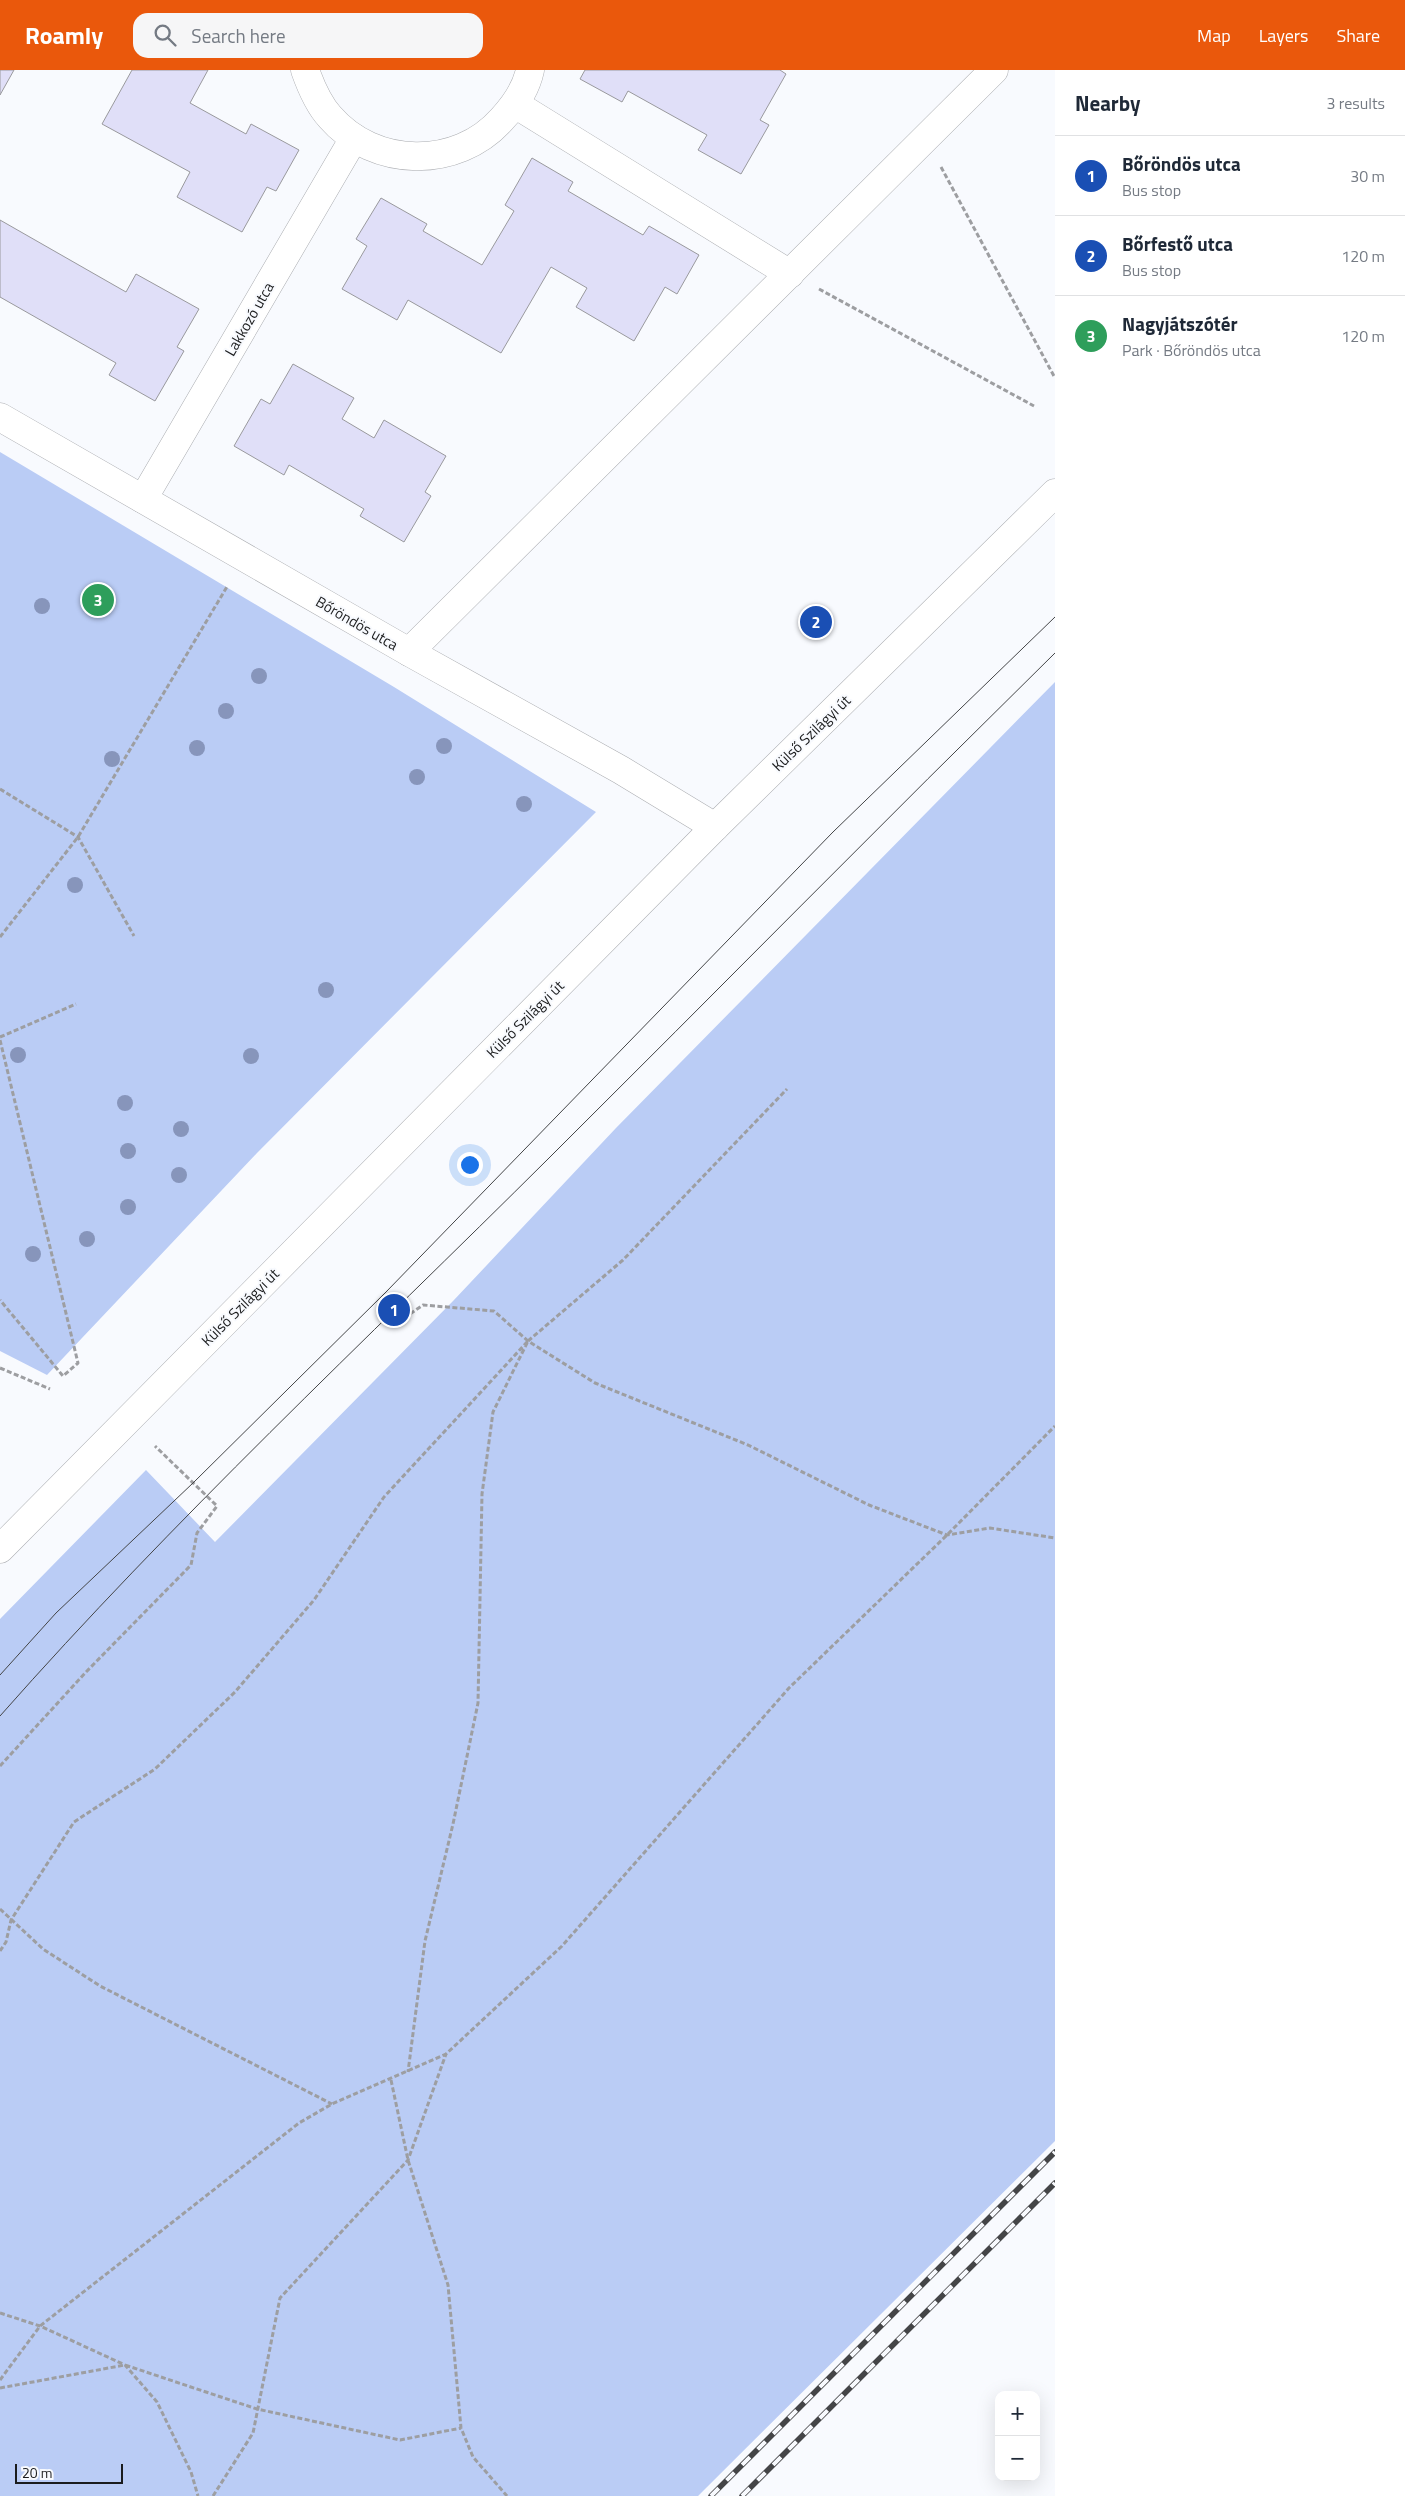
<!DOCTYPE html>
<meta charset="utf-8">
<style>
:root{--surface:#fff;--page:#f6f6f7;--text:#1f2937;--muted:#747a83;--line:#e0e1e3;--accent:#ea580c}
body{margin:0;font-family:"Titillium Web",sans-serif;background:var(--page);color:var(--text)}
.controls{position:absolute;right:15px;bottom:15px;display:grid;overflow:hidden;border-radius:10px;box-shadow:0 5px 20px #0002}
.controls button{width:45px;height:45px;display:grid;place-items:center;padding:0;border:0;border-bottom:1px solid var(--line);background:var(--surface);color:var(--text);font:25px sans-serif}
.scale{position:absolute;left:15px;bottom:12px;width:108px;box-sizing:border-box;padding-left:5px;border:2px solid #1b1c1d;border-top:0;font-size:14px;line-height:18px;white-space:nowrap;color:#1b1c1d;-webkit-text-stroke:4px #f8fafe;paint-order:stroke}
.you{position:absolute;left:469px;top:1094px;width:18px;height:18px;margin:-12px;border:4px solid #fff;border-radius:50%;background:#1a73e8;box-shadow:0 0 0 8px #1a73e833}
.badge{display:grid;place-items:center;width:32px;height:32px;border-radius:50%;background:var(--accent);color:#fff;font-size:16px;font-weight:700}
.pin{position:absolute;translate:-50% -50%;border:2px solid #fff;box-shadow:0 1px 5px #0006}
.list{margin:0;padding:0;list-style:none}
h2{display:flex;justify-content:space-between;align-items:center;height:65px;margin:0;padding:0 20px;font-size:21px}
h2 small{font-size:16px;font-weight:400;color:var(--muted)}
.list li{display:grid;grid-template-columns:32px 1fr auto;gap:15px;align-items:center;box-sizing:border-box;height:80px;padding:0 20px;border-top:1px solid var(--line)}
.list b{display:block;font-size:19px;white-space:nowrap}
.list p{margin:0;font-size:16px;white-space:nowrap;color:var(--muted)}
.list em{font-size:16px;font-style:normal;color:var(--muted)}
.icon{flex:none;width:28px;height:28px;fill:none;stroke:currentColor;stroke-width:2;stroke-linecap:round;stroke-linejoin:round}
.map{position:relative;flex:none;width:1055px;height:2426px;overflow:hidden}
header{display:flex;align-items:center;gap:30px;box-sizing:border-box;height:70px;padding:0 25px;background:var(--accent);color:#fff}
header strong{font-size:24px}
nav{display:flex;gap:28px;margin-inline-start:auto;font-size:18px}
.search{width:350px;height:45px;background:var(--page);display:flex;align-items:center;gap:12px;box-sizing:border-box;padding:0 18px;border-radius:15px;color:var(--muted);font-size:19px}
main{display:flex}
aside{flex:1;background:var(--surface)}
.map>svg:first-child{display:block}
.green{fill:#baccf5}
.building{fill:#e0dff8;stroke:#99999d}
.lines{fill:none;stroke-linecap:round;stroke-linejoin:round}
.minor-casing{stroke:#abadb1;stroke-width:29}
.path{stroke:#9d9ea1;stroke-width:3;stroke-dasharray:5 2.5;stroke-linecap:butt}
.minor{stroke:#fff;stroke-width:28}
.tram{stroke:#444547;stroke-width:1}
.rail-casing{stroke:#444547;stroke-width:5.5}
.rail{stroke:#f8fafe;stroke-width:4;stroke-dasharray:11;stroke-linecap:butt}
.tree{fill:#8795bb}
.labels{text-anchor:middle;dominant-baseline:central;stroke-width:4;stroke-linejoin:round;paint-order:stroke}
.street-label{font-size:15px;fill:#1b1c1d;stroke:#f8fafe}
</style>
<header>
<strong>Roamly</strong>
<div class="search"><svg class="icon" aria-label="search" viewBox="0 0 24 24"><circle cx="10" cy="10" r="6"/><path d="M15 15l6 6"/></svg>Search here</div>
<nav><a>Map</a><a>Layers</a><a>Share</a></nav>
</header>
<main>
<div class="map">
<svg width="1055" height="2426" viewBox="0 0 1055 2426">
<rect width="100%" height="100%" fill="#f8fafe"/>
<g class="green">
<path d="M0 382 394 617 596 742 257 1083 47 1305 0 1281Z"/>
<path d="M1055 612V2071L698 2426H0V1549L146 1400 215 1472 454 1230 616 1058Z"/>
</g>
<g class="building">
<path d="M0 0H14L0 25Z"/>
<path d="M132 0H208L190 33 246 64 251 54 299 80 276 121 267 117 242 162 177 127 190 102 102 54Z"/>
<path d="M585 0H780L786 4 760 50 769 55 741 104 698 80 707 65 628 21 622 32 580 9Z"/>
<path d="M532 88 573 112 568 121 643 165 649 156 699 185 677 224 665 217 634 271 576 237 587 218 551 197 501 283 408 230 397 250 342 219 367 176 356 169 381 128 427 154 423 161 482 195 514 141 505 135Z"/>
<path d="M0 150 126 222 136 204 199 239 177 277 184 281 155 331 109 305 116 293 0 227Z"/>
<path d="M293 294 354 328 342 349 374 368 384 350 446 386 425 422 431 426 404 472 360 446 364 439 289 395 284 405 234 376 261 329 270 334Z"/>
</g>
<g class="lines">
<defs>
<g id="minor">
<path d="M305 0C311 17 318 34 330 47 374 98 457 100 502 49 515 35 526 19 530 0"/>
<path d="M515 34 790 204"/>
<path d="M0 347 409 582 621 700 715 757"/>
<path d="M143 429 354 68"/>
<path d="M409 582 994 0"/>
<path d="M0 1479 715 757 1055 423"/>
</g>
</defs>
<use href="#minor" class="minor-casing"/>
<g class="path">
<path d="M941 97 1055 308"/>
<path d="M819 219 1034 336"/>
<path d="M0 719 78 767 134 866"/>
<path d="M0 867 78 767 228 515"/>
<path d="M0 967 76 934"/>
<path d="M0 970 78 1293 63 1306 0 1230"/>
<path d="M404 1248 423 1235 494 1241 528 1271 595 1313 748 1375 869 1435 947 1465 990 1458 1055 1468"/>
<path d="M528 1271 623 1190 787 1019"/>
<path d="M0 1298 50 1319"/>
<path d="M0 1696 86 1602 191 1495 197 1463 217 1436 155 1376"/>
<path d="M0 1839 43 1879 100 1916 332 2034"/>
<path d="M0 1881 6 1872 11 1850 74 1752 155 1699 235 1622 314 1530 384 1427 528 1271 493 1342 482 1424 478 1633 453 1754 425 1871 408 2002"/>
<path d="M391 2010 408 2090 448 2215 461 2358 473 2387 507 2426"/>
<path d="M0 2243 40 2256 125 2295 157 2332 191 2402 198 2426"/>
<path d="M0 2310 40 2256 299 2053 332 2034 446 1984 562 1876 789 1618 947 1465 1055 1356"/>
<path d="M0 2318 125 2295 257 2339 400 2370 461 2358"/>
<path d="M213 2426 253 2363 280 2228 408 2090 446 1984"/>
</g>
<use href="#minor" class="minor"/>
<g class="tram">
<path d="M0 1605 56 1543 193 1413 386 1222 833 762 1055 547"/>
<path d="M0 1646C173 1450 364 1272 549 1088 718 920 885 750 1055 583"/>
</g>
<defs>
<g id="rail">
<path d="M711 2426 1055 2082"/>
<path d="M742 2426 1055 2113"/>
</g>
</defs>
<use href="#rail" class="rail-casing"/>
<use href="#rail" class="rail"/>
</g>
<g class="tree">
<circle cx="42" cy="536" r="8"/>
<circle cx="259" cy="606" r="8"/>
<circle cx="226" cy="641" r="8"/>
<circle cx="444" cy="676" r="8"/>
<circle cx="197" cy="678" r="8"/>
<circle cx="112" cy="689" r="8"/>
<circle cx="417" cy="707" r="8"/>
<circle cx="524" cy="734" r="8"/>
<circle cx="75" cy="815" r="8"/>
<circle cx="326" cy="920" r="8"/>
<circle cx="18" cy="985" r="8"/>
<circle cx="251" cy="986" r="8"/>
<circle cx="125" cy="1033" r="8"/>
<circle cx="181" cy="1059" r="8"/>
<circle cx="128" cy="1081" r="8"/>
<circle cx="179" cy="1105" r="8"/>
<circle cx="128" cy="1137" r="8"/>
<circle cx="87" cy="1169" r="8"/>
<circle cx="33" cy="1184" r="8"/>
</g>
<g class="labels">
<g class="street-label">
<text transform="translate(249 249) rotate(-60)">Lakkozó utca</text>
<text transform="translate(357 553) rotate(30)">Bőröndös utca</text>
<text transform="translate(811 663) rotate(-44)">Külső Szilágyi út</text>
<text transform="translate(525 949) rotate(-45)">Külső Szilágyi út</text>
<text transform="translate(240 1237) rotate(-45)">Külső Szilágyi út</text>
</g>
</g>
</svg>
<div class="controls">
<button>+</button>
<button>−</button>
</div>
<div class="scale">20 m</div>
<div class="you"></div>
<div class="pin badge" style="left:394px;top:1240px;background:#1a4fb4">1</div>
<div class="pin badge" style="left:816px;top:552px;background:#1a4fb4">2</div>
<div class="pin badge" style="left:98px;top:530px;background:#2e9e5b">3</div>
</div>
<aside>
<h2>Nearby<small>3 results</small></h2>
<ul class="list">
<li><span class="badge" style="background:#1a4fb4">1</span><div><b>Bőröndös utca</b><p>Bus stop</p></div><em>30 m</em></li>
<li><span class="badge" style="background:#1a4fb4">2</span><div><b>Bőrfestő utca</b><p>Bus stop</p></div><em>120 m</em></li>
<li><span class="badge" style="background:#2e9e5b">3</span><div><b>Nagyjátszótér</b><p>Park · Bőröndös utca</p></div><em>120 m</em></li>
</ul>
</aside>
</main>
